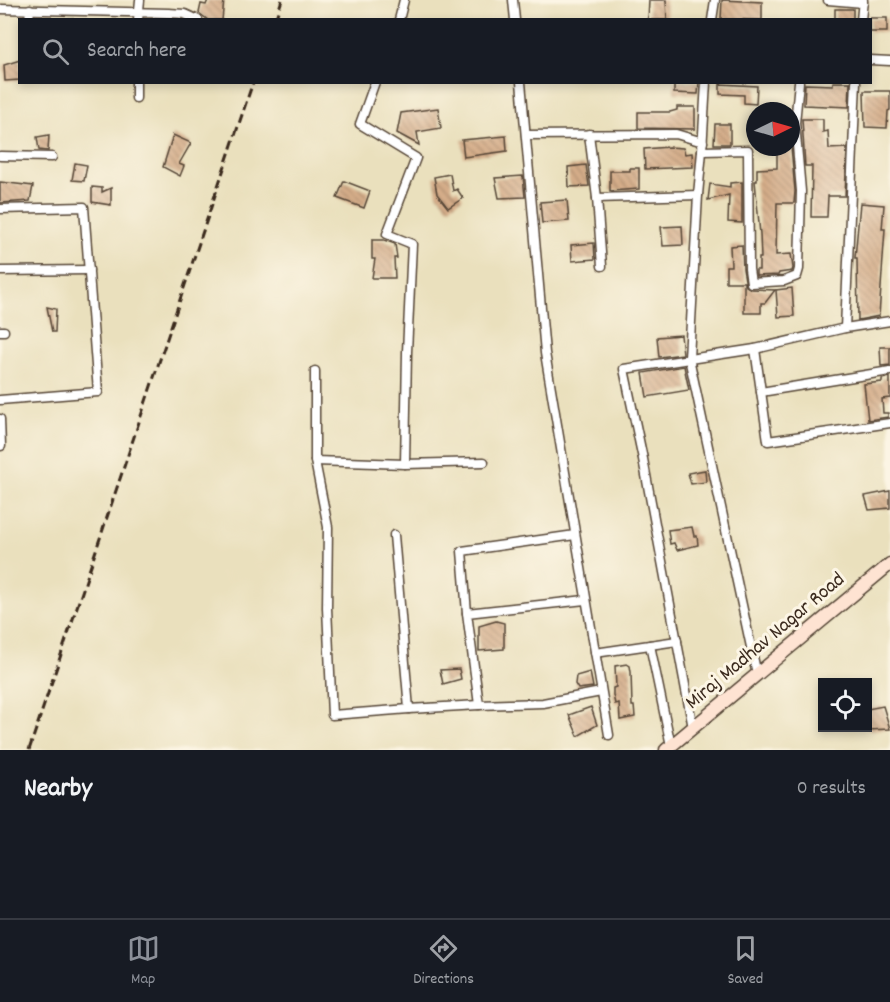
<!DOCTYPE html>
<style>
:root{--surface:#171b24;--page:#242831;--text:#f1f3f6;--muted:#9ea1a6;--line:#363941;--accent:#8c9099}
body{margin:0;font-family:Dekko,sans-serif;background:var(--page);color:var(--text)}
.controls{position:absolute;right:18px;bottom:18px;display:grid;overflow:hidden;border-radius:0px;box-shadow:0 3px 9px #0003}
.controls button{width:54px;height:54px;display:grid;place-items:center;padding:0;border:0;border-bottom:2px solid var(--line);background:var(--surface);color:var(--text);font:30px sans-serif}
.compass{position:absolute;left:746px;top:102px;width:54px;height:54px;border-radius:50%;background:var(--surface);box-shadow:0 3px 9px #0003;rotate:85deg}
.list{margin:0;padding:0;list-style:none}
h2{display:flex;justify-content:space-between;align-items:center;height:78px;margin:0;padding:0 24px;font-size:26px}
h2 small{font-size:20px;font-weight:400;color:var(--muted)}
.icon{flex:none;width:33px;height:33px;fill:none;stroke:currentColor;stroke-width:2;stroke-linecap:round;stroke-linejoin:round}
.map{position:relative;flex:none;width:890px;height:750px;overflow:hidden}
.search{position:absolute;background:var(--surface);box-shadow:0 3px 9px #0003;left:18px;right:18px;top:18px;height:66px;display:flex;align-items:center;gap:15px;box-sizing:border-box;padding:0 21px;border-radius:0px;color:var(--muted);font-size:22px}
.sheet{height:168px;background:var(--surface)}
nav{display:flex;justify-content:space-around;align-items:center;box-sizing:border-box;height:84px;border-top:2px solid var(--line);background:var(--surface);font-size:16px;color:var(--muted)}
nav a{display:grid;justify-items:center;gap:3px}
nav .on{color:var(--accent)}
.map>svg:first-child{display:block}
.building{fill:url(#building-back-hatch)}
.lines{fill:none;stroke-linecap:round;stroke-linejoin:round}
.street-casing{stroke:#554536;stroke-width:11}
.secondary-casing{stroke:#554536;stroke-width:15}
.street{stroke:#fff;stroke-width:8}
.secondary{stroke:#fee3d2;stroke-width:12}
.rail{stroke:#3b2a1e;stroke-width:3;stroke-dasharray:9 4.5;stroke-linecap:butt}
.labels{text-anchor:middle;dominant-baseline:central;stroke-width:6;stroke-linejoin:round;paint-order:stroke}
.street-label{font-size:21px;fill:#3b2a1e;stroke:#fcf5e5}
</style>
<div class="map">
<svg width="890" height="750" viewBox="0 0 890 750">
<defs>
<pattern id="building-back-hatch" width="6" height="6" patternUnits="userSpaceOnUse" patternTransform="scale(1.5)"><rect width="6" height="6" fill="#d5ad89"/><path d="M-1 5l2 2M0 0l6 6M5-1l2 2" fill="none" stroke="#ae8d6f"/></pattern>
</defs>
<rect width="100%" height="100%" fill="#fcf5e5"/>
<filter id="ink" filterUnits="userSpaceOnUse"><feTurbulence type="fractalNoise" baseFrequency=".0167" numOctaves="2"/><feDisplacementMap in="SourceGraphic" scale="12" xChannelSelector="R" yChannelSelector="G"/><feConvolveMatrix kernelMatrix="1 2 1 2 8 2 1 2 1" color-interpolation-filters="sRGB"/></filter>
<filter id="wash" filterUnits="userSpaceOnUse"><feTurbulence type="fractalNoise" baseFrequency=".008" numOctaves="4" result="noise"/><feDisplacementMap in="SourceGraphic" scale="24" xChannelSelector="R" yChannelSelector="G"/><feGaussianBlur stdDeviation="1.35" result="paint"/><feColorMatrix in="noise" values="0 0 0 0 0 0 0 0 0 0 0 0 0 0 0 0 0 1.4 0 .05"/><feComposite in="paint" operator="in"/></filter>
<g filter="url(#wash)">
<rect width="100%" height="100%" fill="#eae0bd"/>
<g id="blocks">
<g class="building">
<path d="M208 0H224L222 20H208L199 13 201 4 206 5Z"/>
<path d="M649 0H666L667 20H648Z"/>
<path d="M722 0 762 2V20L721 19Z"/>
<rect x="835" y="9" width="18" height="11"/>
<rect x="870" y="18" width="17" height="14"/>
<path d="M20 60V80L5 81 4 65Z"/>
<path d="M674 82H699L698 94 674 93Z"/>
<path d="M833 82H850L849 107 804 105 805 84 833 85Z"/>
<path d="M720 84 757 86 756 104 744 103V95L720 94Z"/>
<path d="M864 91H890V110L888 111 887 128 865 127Z"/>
<path d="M677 107H695V129L638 128V112H670L677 110Z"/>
<path d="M438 108 441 128 417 132 419 145 397 133 401 113Z"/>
<path d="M802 119H823V132L828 131 829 149 847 148 845 196H828L827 217H811L812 166H805Z"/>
<path d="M715 124H730V144H714Z"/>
<path d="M49 135 48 151 39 150 37 137Z"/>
<path d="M173 135 191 143 179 164 184 166 180 176 163 167Z"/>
<path d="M506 136 507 151 464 157 462 140Z"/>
<path d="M669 147 683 148 685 154 692 153 693 167 645 169 644 149Z"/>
<path d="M777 147H791L795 191 794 203H777L776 255 791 254 793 268 792 271 779 273 778 275 756 276V270H759V258H761L760 234 755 181H757V169L777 168Z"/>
<path d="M75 163 87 165 84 181 72 180Z"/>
<path d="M586 165 589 186 569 187 568 167Z"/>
<path d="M630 168H639V189L610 191V171H630Z"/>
<path d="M450 174 453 191 457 189 463 198 448 208 437 194 434 177Z"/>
<path d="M523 176 525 197 499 198 495 178Z"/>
<path d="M344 181 370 191 364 208 337 198Z"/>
<path d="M0 182 33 186 30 201 0 203Z"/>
<path d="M742 182V223L728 222 729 195 708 200 710 184 730 187V183Z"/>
<path d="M92 187 102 188V192L111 188V205L92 202Z"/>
<path d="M567 200 569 221 542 223 540 202Z"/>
<path d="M860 203 884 205 882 229H885L879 316 858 320 857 258H855Z"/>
<path d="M682 226 683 245 663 246 661 227Z"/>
<path d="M372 240H384L395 244 397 258H394L395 278H372L375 259H372Z"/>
<path d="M594 243 595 259 572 261 571 245Z"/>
<path d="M742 245 743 269 746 286 751 289 775 290 765 303H761V313H744V282H726V266H731L730 246Z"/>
<path d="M792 288 794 316 778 317 776 290Z"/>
<path d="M47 307 56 309 55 332H52Z"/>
<path d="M681 335 683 354 659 357 657 337Z"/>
<path d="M880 347H890V365L881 366Z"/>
<path d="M684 366 689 390 647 397 643 373Z"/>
<path d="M890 377V398L882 399 883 413H888V417L868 420 864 384 882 382V379Z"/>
<path d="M705 470 706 482 691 484 688 473Z"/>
<path d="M890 491V508L869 510 865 496Z"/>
<path d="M692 527 694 536H697L698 545 677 550 674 543 670 544 668 530Z"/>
<path d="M496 621 504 623V649L479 651V626Z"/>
<path d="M627 664 630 666 631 672 632 706H634L635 717 620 720 619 703 615 704 613 695V688L616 687 615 666Z"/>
<path d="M459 669 461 679 443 684 440 670Z"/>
<path d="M590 672 593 687 578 689 575 684 576 676Z"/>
<path d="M883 706 890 729 867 730V709Z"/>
<path d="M591 707 597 725 578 736 569 715Z"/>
</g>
</g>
</g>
<g filter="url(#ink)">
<use href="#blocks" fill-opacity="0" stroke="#554536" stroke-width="1.5"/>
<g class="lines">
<defs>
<g id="street">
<path d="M513 0 515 20"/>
<path d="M828 0 863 3"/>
<path d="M0 9 168 13 185 14 198 20"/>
<path d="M29 20 30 9"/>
<path d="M138 20 140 0"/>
<path d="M399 20 404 0"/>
<path d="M712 20 715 0"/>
<path d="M861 20 863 0"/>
<path d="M870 60 890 61"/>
<path d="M375 82 360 124 416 158 387 234 412 244 407 352 405 464 484 462"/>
<path d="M521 82 545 353 609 735"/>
<path d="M706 82 702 151 748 150 749 269 751 283 784 281 797 276 799 269 801 191 795 123 799 82"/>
<path d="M136 98V82"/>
<path d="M589 134 597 198"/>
<path d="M526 135 676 134 703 142"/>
<path d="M702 151 698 195 689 358 757 675"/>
<path d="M0 156 52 157"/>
<path d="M0 209 84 207 98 392 0 400"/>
<path d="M602 266 597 198 698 195"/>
<path d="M0 271 89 270"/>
<path d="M845 328 856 82"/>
<path d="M0 331H4"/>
<path d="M755 349 845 328 890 321"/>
<path d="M315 371V461L328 527 327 608 332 715 409 709"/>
<path d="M761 392 890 371"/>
<path d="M0 419 1 446"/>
<path d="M315 461 405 464"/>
<path d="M394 535 409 709 479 705"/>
<path d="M585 600 467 613 479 705 543 703 601 692"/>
<path d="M467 613 462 551 575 535"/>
<path d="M650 645 671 746"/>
<path d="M595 653 677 641"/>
<path d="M693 728 643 459 624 369 755 349 768 441 890 423"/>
</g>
<path id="secondary" d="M666 750 890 564"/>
</defs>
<use href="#street" class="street-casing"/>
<use href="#secondary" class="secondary-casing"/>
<use href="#street" class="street"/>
<use href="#secondary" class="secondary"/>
<g class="rail">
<path d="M275 20 282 0"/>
<path d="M29 750 253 82"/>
</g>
</g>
</g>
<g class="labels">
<g class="street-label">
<text transform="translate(766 642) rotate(-40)">Miraj Madhav Nagar Road</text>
</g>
</g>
</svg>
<div class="controls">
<button><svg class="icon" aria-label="locate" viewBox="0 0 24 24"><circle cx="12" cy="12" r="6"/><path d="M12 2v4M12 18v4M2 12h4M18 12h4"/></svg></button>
</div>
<svg class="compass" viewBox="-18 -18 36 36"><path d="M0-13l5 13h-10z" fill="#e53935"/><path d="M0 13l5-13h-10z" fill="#9ea1a6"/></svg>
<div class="search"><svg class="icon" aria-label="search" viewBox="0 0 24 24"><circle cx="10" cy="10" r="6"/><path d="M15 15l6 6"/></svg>Search here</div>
</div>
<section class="sheet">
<h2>Nearby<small>0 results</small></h2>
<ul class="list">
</ul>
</section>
<nav>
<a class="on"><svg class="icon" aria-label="map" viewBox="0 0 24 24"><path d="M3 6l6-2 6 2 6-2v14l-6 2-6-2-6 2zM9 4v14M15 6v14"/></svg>Map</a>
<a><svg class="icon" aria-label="directions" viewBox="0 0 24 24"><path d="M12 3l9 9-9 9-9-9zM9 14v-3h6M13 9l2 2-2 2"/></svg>Directions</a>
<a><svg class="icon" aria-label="saved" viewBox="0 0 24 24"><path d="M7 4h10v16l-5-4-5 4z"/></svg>Saved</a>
</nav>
